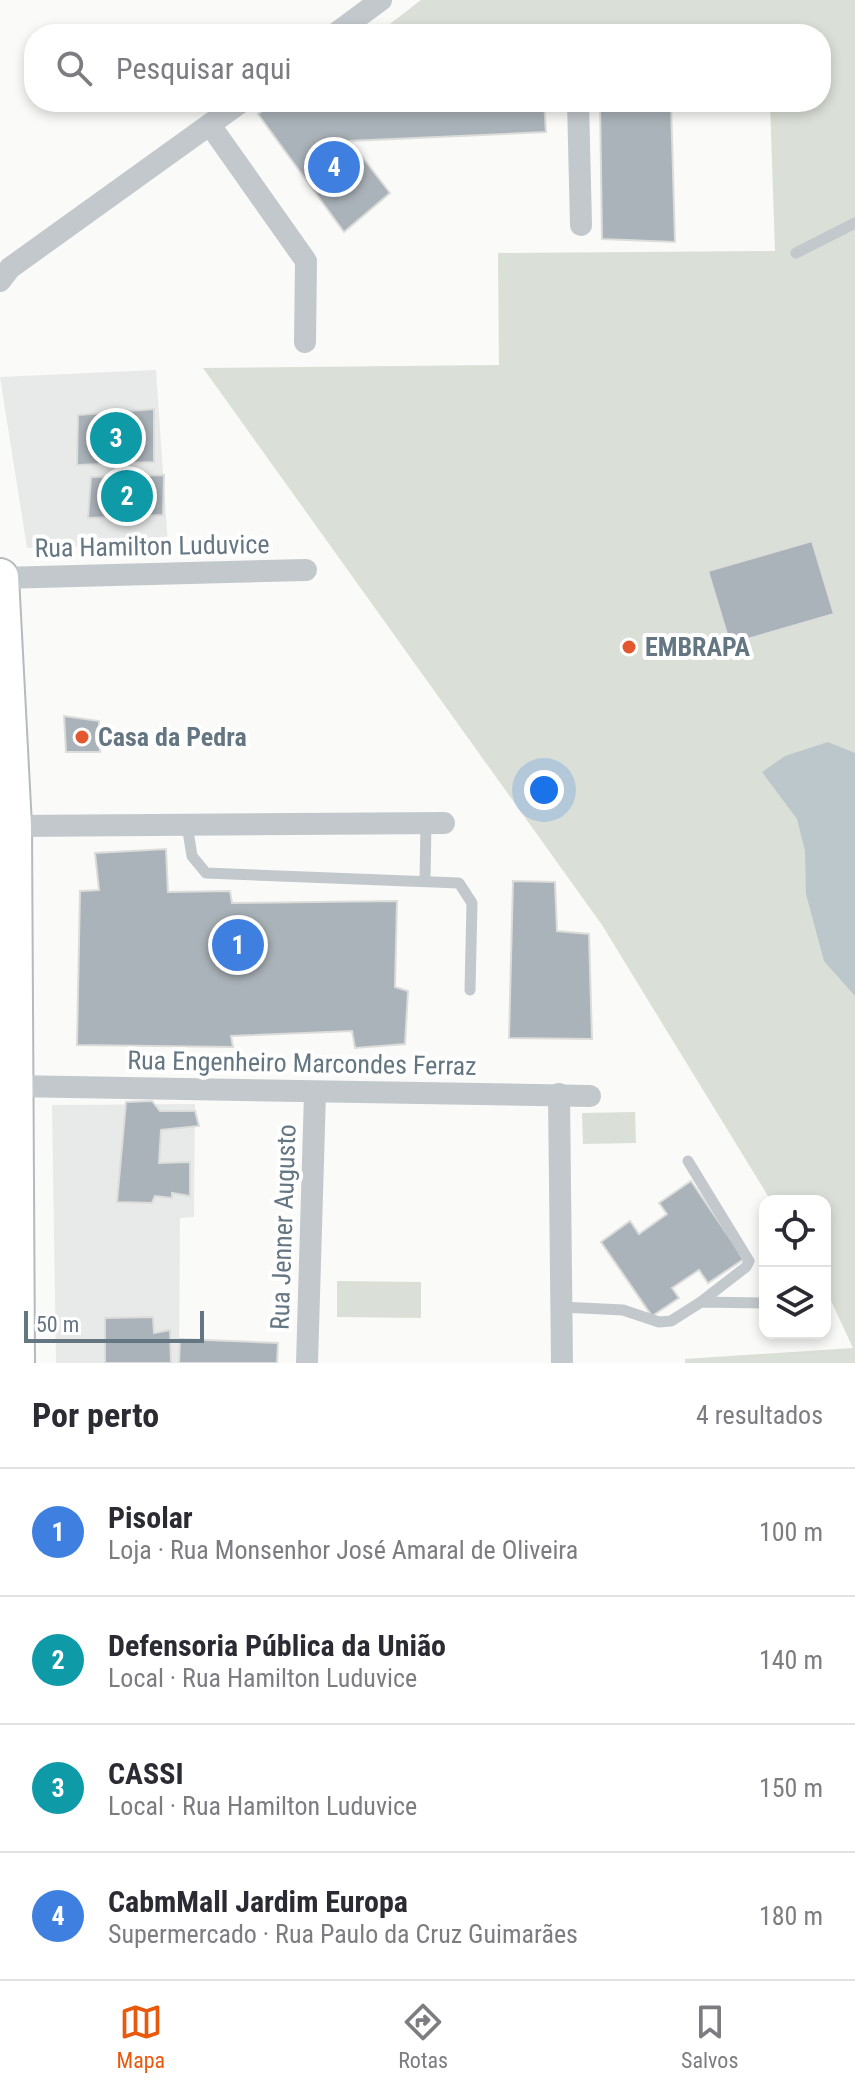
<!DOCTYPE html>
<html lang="pt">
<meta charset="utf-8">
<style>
:root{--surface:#fff;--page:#f2f2f3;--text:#2b2b33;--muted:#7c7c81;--line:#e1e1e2;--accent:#ea580c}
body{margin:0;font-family:"Roboto Condensed",sans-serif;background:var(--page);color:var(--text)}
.controls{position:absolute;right:24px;bottom:24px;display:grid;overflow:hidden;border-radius:16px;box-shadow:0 4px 12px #0003}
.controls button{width:72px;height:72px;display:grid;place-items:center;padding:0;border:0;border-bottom:2px solid var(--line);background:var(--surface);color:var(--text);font:40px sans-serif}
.scale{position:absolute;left:24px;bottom:20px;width:180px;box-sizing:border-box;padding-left:8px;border:4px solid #657683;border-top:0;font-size:22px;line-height:28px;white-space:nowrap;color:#657683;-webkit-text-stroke:6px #fff;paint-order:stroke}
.you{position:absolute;left:544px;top:790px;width:28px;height:28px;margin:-20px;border:6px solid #fff;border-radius:50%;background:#1a73e8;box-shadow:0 0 0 12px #1a73e833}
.badge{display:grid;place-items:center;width:52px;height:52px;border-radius:50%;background:var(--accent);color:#fff;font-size:26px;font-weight:700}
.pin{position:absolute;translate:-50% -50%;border:4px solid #fff;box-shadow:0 2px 8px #0006}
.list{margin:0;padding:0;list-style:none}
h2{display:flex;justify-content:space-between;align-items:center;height:104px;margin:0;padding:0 32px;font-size:34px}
h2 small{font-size:26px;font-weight:400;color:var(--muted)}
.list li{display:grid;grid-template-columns:52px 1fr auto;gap:24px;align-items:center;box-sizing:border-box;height:128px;padding:0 32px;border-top:2px solid var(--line)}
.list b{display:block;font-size:30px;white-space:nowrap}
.list p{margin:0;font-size:26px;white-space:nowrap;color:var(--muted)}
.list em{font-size:26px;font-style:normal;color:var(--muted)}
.icon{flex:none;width:44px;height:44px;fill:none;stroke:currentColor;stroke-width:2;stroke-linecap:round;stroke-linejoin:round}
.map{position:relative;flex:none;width:855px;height:1363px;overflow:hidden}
.search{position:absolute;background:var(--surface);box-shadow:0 4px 12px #0003;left:24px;right:24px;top:24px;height:88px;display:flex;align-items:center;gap:20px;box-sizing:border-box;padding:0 28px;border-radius:32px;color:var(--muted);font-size:30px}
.sheet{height:616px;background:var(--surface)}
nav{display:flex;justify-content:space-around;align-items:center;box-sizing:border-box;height:112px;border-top:2px solid var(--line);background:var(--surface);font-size:22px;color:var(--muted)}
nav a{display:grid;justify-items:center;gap:4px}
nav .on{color:var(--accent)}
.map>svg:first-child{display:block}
.built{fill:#e8e9e9}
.green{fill:#dadfd7}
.water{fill:#bbc7cb}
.building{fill:#aab3b9;stroke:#dcdcda;stroke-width:2}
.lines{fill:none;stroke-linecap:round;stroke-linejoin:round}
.primary-casing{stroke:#b5babe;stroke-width:40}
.service{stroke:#c3c8cc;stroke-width:11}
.minor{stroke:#c3c8cc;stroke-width:22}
.primary{stroke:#fff;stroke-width:36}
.poi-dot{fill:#e4572e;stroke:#fff;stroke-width:3}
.labels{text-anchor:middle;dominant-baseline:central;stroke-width:8;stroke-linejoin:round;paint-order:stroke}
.street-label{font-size:26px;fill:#657683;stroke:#fff}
.poi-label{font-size:26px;font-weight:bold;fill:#657683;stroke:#fff;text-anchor:start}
</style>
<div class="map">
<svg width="855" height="1363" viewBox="0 0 855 1363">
<rect width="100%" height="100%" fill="#fafaf8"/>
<g class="built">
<path d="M156 370 168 546 27 548 0 377Z"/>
<path d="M195 1104 194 1217 180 1218 179 1363H56L52 1105Z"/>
</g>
<g class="green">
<path d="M421 0H855V1363H685V1359L853 1348 825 1288V1201H771L602 925 203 368 499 365 498 253 775 251 770 102H821V34H377Z"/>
<path d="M635 1112 636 1143 583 1144 582 1113Z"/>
<path d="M337 1281 421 1282V1318L337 1317Z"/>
</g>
<path class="water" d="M828 742 855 753V996L824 961 806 894 805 851 797 819 762 772 785 756Z"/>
<g class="building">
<path d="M275 102H544L546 132 350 141 390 193 344 232 258 114Z"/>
<path d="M600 102H671L675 242 602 239Z"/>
<path d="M154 409V462L77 465 78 415Z"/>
<path d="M164 475 163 515 88 518 91 477Z"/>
<path d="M812 541 834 614 730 644 708 571Z"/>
<path d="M64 716 99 721 100 752H66Z"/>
<path d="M166 849 168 892 230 891 232 903 397 901 395 987 408 991 405 1044 355 1048 352 1031 231 1036 233 1047 77 1045 80 891 99 890 95 853Z"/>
<path d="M513 881 555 882 557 931 589 934 592 1039 509 1038Z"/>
<path d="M152 1101 160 1111H195L199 1126 161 1130 159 1163 190 1162V1196L172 1193V1198L155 1196 152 1203 117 1202 126 1102Z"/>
<path d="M691 1181 744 1259 708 1283 699 1270 672 1288 679 1298 652 1316 601 1242 630 1221 639 1234 667 1214 659 1203Z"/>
<path d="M153 1317 154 1333 170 1330 171 1363H105V1318Z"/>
<path d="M180 1339 278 1343 277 1363H179Z"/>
</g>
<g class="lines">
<defs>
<path id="primary" d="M0 577 13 826 16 1363"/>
</defs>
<use href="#primary" class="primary-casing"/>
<g class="service">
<path d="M796 253 855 223"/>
<path d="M187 825 192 856 206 873 459 883 472 903 470 990"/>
<path d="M425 880 426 823"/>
<path d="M688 1161 749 1261 746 1267 702 1301"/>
<path d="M562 1307 623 1310 659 1322 671 1321 701 1302 765 1303"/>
</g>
<g class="minor">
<path d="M335 34 381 0"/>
<path d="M578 102 581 225"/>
<path d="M210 125 306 261 305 342"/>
<path d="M0 281 10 268 241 102"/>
<path d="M0 578 306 570"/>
<path d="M13 826 444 823"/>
<path d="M12 1086 590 1096"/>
<path d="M559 1094 562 1363"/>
<path d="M307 1363 315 1093"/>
</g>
<use href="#primary" class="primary"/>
</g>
<g class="poi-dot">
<circle cx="629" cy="647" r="8"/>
<circle cx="82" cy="737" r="8"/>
</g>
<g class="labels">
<g class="street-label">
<text transform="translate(152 546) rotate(-1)">Rua Hamilton Luduvice</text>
<text transform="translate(302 1063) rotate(1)">Rua Engenheiro Marcondes Ferraz</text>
<text transform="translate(283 1227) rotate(-88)">Rua Jenner Augusto</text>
</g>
<g class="poi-label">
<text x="645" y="647">EMBRAPA</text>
<text x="98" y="737">Casa da Pedra</text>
</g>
</g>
</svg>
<div class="controls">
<button><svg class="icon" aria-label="locate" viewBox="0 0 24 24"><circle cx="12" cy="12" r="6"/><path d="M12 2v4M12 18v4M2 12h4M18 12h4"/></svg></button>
<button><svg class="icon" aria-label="layers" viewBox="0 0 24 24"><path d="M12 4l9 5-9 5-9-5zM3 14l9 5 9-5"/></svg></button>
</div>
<div class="scale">50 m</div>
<div class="you"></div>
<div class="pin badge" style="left:238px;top:945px;background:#3f7fe0">1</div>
<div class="pin badge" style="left:127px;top:496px;background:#0f9aa8">2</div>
<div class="pin badge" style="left:116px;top:438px;background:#0f9aa8">3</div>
<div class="pin badge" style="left:334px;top:167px;background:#3f7fe0">4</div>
<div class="search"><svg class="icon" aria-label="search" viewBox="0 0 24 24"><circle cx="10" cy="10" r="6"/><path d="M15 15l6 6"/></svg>Pesquisar aqui</div>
</div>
<section class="sheet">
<h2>Por perto<small>4 resultados</small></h2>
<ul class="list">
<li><span class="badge" style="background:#3f7fe0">1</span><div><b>Pisolar</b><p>Loja · Rua Monsenhor José Amaral de Oliveira</p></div><em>100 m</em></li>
<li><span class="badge" style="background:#0f9aa8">2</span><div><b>Defensoria Pública da União</b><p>Local · Rua Hamilton Luduvice</p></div><em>140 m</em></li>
<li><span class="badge" style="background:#0f9aa8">3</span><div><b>CASSI</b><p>Local · Rua Hamilton Luduvice</p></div><em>150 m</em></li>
<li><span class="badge" style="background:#3f7fe0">4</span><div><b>CabmMall Jardim Europa</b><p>Supermercado · Rua Paulo da Cruz Guimarães</p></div><em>180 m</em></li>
</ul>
</section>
<nav>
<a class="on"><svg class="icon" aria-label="map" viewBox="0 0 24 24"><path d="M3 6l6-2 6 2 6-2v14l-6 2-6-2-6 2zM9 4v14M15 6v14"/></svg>Mapa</a>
<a><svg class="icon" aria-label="directions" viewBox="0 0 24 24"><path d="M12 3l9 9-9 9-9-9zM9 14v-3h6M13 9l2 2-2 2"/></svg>Rotas</a>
<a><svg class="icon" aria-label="saved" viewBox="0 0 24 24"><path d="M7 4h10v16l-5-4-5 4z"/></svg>Salvos</a>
</nav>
